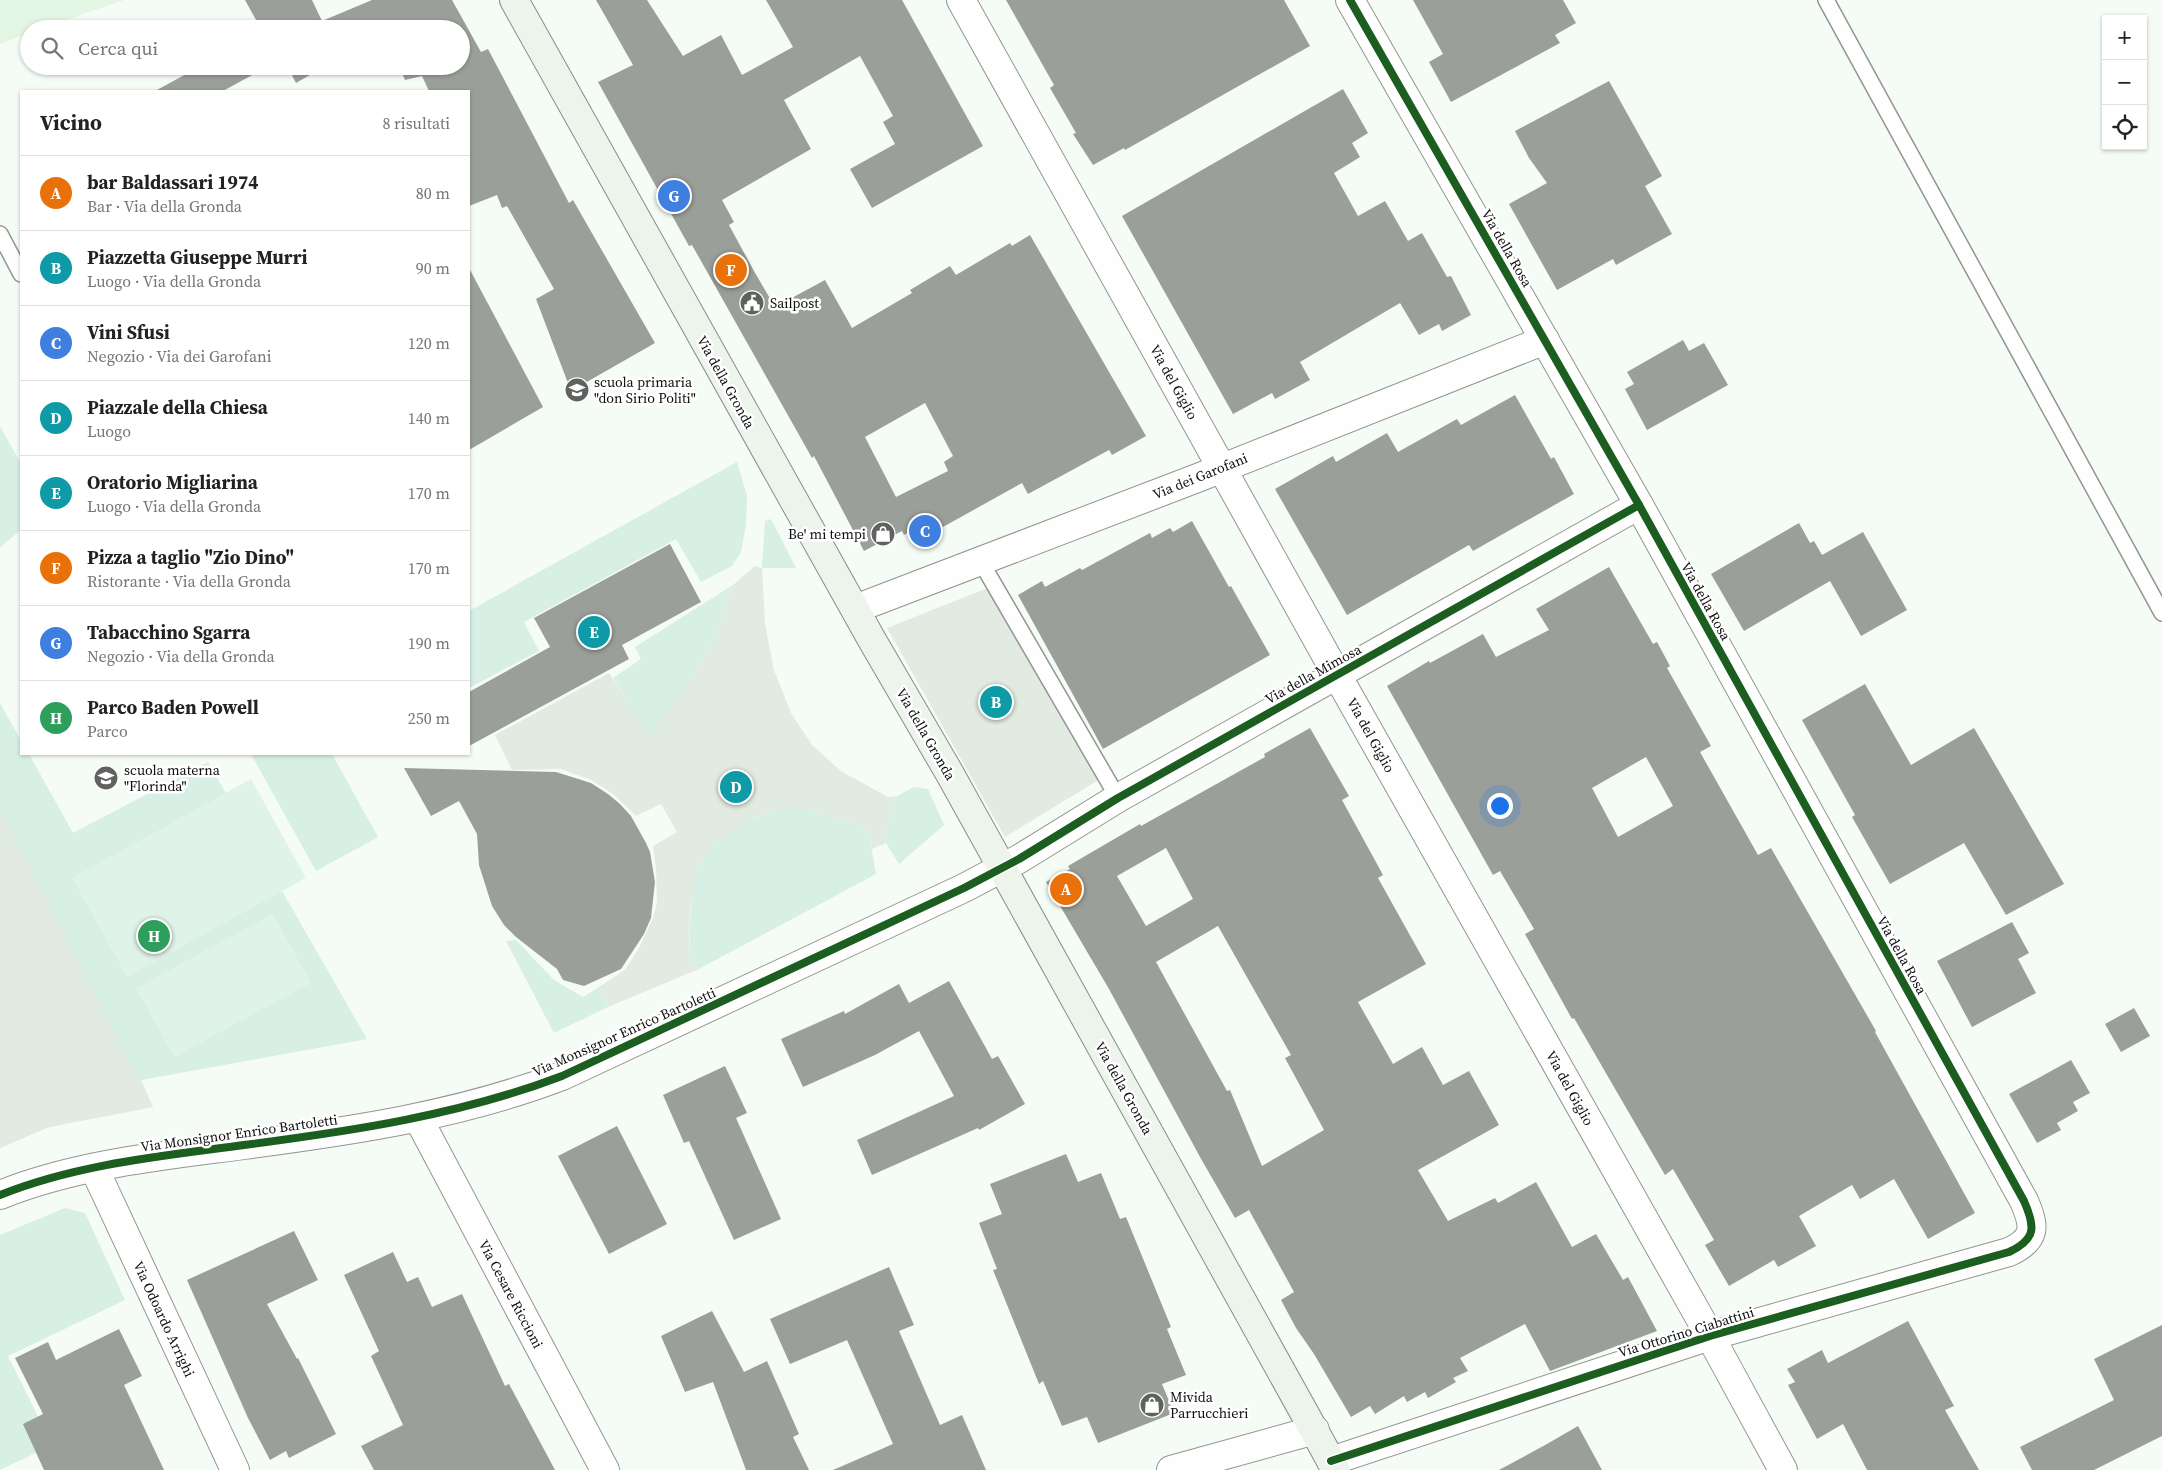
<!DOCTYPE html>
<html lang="it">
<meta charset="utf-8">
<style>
:root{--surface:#fff;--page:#f2f2f2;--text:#222;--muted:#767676;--line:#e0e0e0;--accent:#1a73e8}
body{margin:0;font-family:"Source Serif 4",serif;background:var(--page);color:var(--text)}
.controls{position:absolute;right:15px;top:15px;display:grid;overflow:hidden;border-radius:0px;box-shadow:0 1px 4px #0004}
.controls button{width:45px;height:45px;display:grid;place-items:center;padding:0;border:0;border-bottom:1px solid var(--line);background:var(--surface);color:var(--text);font:25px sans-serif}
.you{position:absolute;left:1499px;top:805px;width:18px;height:18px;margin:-12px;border:4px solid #fff;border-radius:50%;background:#1a73e8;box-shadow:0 0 0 8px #1a73e833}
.badge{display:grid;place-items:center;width:32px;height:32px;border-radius:50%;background:var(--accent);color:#fff;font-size:16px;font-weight:700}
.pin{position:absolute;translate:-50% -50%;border:2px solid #fff;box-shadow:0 1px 5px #0006}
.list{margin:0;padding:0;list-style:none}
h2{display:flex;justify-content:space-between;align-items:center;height:65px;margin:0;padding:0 20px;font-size:21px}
h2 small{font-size:16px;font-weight:400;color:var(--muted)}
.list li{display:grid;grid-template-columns:32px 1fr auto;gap:15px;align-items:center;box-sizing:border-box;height:75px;padding:0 20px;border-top:1px solid var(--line)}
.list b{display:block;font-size:19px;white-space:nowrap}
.list p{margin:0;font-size:16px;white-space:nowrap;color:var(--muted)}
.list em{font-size:16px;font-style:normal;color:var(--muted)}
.icon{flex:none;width:28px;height:28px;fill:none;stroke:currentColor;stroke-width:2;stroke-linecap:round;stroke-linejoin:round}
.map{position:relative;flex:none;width:2162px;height:1470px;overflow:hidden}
.search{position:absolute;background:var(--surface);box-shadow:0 1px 4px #0004;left:20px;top:20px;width:450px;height:55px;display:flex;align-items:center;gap:12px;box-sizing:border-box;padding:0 18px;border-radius:28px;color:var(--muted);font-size:19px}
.panel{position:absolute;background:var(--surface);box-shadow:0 1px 4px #0004;left:20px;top:90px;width:450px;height:665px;border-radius:0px}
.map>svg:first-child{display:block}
.farmland{fill:#e3f6e4}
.green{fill:#d7efe4}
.pitch{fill:#e0f3e8}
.plaza{fill:#e2ebe1}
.building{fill:#9b9f9a;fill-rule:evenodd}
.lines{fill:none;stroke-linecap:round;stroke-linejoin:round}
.lane-casing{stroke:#939593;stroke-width:18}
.street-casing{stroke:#939593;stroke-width:30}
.secondary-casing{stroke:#898c89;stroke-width:30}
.lane{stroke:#fefefe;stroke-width:15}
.street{stroke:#fefefe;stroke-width:28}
.secondary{stroke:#ecf4ec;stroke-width:28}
.cycleway-casing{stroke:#fff;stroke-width:11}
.cycleway{stroke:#1b5e20;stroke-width:8}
.labels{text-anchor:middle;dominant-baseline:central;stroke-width:5;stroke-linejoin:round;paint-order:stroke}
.street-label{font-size:14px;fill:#0f0f0f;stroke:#fff}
.poi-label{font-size:14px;fill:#0f0f0f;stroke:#fff;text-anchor:start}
</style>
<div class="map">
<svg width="2162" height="1470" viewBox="0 0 2162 1470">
<rect width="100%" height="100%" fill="#f5fbf5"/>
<path class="farmland" d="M0 0H124L40 29H29V33L0 44Z"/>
<g class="green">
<path d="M0 426 21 464V530L0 547Z"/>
<path d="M737 462 747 496 746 524 741 552 732 566 701 582 676 539 524 622 539 651 469 688V611Z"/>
<path d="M771 519 796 568H762L765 521Z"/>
<path d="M733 585 716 634 693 677 650 736 613 678 641 659 635 647Z"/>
<path d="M0 703 21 741V754H29L73 833 208 762 367 1039 141 1080 153 1107 49 1127 0 1148Z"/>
<path d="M251 754H332L378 837 316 871Z"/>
<path d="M914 787 928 789 944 825 899 864 886 843 885 833 897 796Z"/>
<path d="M778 809H807L868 829 876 874 699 969 690 962C689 935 690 909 695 881 697 876 697 868 700 863 715 834 750 819 778 809Z"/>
<path d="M516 940 554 980 583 997 599 987 610 1006 554 1033 506 941Z"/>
<path d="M65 1208 85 1213 125 1300 8 1356 52 1445 0 1470V1235Z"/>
</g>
<g class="pitch">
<path d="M251 779 306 878 127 977 72 878Z"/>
<path d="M273 914 311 983 174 1057 136 988Z"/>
</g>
<g class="plaza">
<path d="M755 566 762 568 765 624 774 670 791 713 812 745 841 771 888 797 897 796 885 833 886 843 872 849 868 829 807 809H778L754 818 714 844 699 864 691 904 689 937 690 962 699 969 610 1006 599 987 625 970 639 948 653 918 657 903 656 869 653 846 677 832 661 804 636 816 613 794 591 780 561 769 512 770 495 735 609 673 650 735 693 677 716 634 733 585Z"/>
<path d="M995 585 1105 776 1005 837 887 628Z"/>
<path d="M0 809 153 1107 49 1127 0 1148Z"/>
</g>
<g class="building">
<path d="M245 0H312L322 21 372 0H452L481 52 488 49 569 203 573 200 655 343 571 391 536 299 554 289 507 206 502 208 497 195 469 206V91H429L422 76 405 80 399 66H461V29H261Z"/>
<path d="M596 0H647L683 56 721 35 742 75 793 47 766 0H902L983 146 872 208 850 169 895 144 883 122 893 116 860 56 784 100 811 149 722 200 734 222 729 225 754 271 775 307 825 280 852 328 912 293 910 290 950 266 956 275 1010 243 1012 246 1030 235 1146 436 1112 455 1109 450 1028 494 1022 483 934 532 930 521 904 535 902 531 864 551 814 456 812 458 692 245 689 246 598 82 633 65ZM925 403 953 456 944 462 948 471 896 497 865 437Z"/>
<path d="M1006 0H1284L1310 46 1125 150 1124 148 1093 165 1073 134 1076 133 1050 88 1054 85Z"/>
<path d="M1413 0H1563L1576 23 1555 35 1560 43 1451 102 1429 62 1443 54Z"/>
<path d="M201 66H276L262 74 258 72 223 91H155Z"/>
<path d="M287 66H320L322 68 296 83Z"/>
<path d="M1609 81 1662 176 1645 186 1672 234 1616 265 1613 259 1557 290 1509 204 1547 183 1529 158 1515 131Z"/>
<path d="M1343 89 1368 133 1352 143 1360 157 1334 173 1358 216 1385 201 1408 241 1422 233 1447 277 1451 276 1471 315 1442 331 1439 324 1419 335 1400 303 1300 362 1310 380 1275 399 1272 393 1233 414 1122 216Z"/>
<path d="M469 268 543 407 469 450Z"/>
<path d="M1683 340 1689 351 1704 343 1728 385 1647 430 1625 389 1634 384 1627 372Z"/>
<path d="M1515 395 1551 459 1554 457 1574 494 1473 551 1469 545 1347 615 1275 489 1333 456 1336 462 1387 433 1398 452 1457 419 1461 425Z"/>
<path d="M1192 521 1229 587 1231 586 1270 655 1103 749 1018 595 1042 581 1045 587 1080 568 1082 570 1150 533 1152 538 1170 528 1173 532Z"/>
<path d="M1799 523 1810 543 1814 541 1822 555 1863 532 1907 610 1861 636 1830 581 1744 631 1711 574Z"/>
<path d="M670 544 701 602 622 645 629 659 469 746V692L550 647 534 618Z"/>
<path d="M1609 567 1653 644 1657 642 1670 666 1667 668 1711 746 1700 752 1758 855 1771 848 1876 1031 1875 1032 1975 1213 1928 1239 1894 1179 1860 1199 1852 1185 1799 1216 1816 1246 1778 1267 1774 1260 1729 1286 1705 1245 1714 1240 1673 1169 1665 1175 1574 1018 1572 1019 1525 934 1534 929 1500 871 1493 875 1387 686 1429 661 1430 663 1483 634 1496 657 1549 630 1536 609ZM1646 757 1673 806 1618 837 1592 788Z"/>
<path d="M1865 684 1911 765 1974 728 2064 884 2006 915 1964 843 1890 884 1852 817 1855 815 1802 720Z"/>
<path d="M1310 728 1349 796 1342 800 1383 875 1378 878 1426 964 1358 1002 1393 1064 1422 1047 1443 1085 1469 1071 1499 1125 1418 1170 1448 1221 1495 1198 1498 1203 1536 1182 1572 1247 1596 1234 1623 1280 1628 1277 1657 1331 1550 1371 1525 1324 1460 1358 1468 1371 1453 1378 1456 1382 1428 1398 1425 1392 1407 1402 1404 1396 1375 1414 1370 1406 1351 1417 1314 1354 1296 1328 1281 1300 1294 1292 1249 1210 1235 1218 1200 1157 1109 989 1046 882 1070 869 1068 866 1140 824 1141 826 1265 757 1264 754ZM1166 848 1193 899 1146 926 1117 876ZM1218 926 1291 1055 1285 1058 1324 1130 1262 1166 1230 1090 1227 1091 1156 962Z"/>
<path d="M404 768 556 772 591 783 608 794 620 804 631 816 646 843 650 852 655 882 651 918 644 934 621 969 584 986 563 980 557 969 516 937 504 925 492 906 479 865 477 834 459 801 431 816Z"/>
<path d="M2012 922 2029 953 2018 959 2036 993 1972 1027 1937 961Z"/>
<path d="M949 981 992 1059 998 1056 1025 1104 979 1130 978 1128 872 1175 857 1140 954 1096 919 1031 875 1055 803 1087 781 1039 844 1011 845 1014 899 984 909 1003Z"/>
<path d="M2134 1008 2150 1036 2121 1052 2105 1024Z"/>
<path d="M2071 1060 2090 1093 2073 1102 2078 1111 2057 1123 2061 1130 2037 1143 2009 1094Z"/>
<path d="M725 1066 747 1113 736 1118 781 1219 734 1240 689 1141 684 1143 663 1095Z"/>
<path d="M617 1126 667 1224 609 1254 558 1156Z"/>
<path d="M1066 1154 1078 1182 1101 1173 1120 1219 1126 1217 1171 1327 1167 1329 1186 1375 1162 1384 1174 1413 1098 1443 1087 1417 1062 1426 1043 1381 1039 1384 993 1270 997 1269 979 1223 1002 1214 990 1184Z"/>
<path d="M294 1231 318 1280 267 1304 297 1359 298 1358 336 1434 289 1458 286 1451 270 1460 248 1418 187 1280Z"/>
<path d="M393 1252 407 1282 418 1277 432 1307 462 1294 505 1386 509 1384 555 1470H374L361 1446 403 1425 371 1356 379 1351 344 1275Z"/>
<path d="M889 1267 914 1325 899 1331 940 1425 962 1415 986 1470H833L893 1444 847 1340 790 1364 770 1319Z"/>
<path d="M712 1311 744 1372 767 1361 799 1434 793 1437 809 1470H746L713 1382 685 1392 661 1336Z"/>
<path d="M1908 1321 1954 1406 1945 1410 1979 1470H1867L1843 1424 1817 1439 1788 1385 1795 1382 1787 1369 1822 1350 1828 1363Z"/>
<path d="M2162 1325V1436L2094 1470H2032L2020 1447 2114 1400 2094 1359Z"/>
<path d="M119 1329 142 1376 124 1385 164 1470H44L23 1424 43 1414 15 1358 48 1342 56 1360Z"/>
<path d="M1578 1426 1602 1470H1499L1547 1444Z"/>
</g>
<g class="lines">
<defs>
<g id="lane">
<path d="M1826 0 2162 613"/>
<path d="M0 234 21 274"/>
<path d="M981 562 1118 798"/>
</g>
<g id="street">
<path d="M961 0 1337 675 1710 1336 1783 1470"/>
<path d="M855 609 1200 477 1545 340"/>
<path d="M418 1118 605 1470"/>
<path d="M94 1168 235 1470"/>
<path d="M0 1195C77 1164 162 1156 244 1145 352 1131 460 1115 562 1076L964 888 1019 859 1118 798 1639 505"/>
<path d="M1331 1461 1710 1336 2009 1252C2037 1239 2035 1226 2024 1201L1639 505 1350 0"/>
<path d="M1171 1470 1315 1430"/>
</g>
<path id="secondary" d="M514 0 872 640 950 774 1336 1470"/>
</defs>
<use href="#lane" class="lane-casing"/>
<use href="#street" class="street-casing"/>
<use href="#secondary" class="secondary-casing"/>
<use href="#lane" class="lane"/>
<use href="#street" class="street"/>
<use href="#secondary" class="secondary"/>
<defs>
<g id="cycleway">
<path d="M0 1195C77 1164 162 1156 244 1145 352 1131 460 1115 562 1076L964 888 1019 859 1118 798 1639 505"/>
<path d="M1331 1461 1710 1336 2009 1252C2037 1239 2035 1226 2024 1201L1639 505 1350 0"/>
</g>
</defs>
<use href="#cycleway" class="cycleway-casing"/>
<use href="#cycleway" class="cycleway"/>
</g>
<defs>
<symbol id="civic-disc" viewBox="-11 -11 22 22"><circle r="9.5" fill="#606260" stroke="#fff"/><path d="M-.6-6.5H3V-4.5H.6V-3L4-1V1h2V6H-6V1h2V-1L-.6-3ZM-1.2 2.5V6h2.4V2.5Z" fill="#fff"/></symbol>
<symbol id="school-disc" viewBox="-11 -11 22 22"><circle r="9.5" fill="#606260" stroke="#fff"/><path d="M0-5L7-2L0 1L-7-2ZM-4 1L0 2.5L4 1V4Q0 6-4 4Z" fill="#fff"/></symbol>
<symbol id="shop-disc" viewBox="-11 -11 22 22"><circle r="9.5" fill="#606260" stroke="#fff"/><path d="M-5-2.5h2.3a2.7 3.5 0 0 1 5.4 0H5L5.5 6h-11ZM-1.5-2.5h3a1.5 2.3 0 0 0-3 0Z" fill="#fff"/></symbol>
</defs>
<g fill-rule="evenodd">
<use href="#civic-disc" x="738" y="289" width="28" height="28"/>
<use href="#school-disc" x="563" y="376" width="28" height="28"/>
<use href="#shop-disc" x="869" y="520" width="28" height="28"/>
<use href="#school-disc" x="92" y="764" width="28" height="28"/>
<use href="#shop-disc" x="1138" y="1391" width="28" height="28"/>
</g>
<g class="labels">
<g class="street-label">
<text transform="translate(1507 248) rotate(60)">Via della Rosa</text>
<text transform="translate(726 382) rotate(61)">Via della Gronda</text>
<text transform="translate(1174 382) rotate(61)">Via del Giglio</text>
<text transform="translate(1200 476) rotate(-22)">Via dei Garofani</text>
<text transform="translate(1706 601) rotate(61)">Via della Rosa</text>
<text transform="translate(1313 674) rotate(-29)">Via della Mimosa</text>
<text transform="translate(926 734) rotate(60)">Via della Gronda</text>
<text transform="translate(1371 735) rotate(61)">Via del Giglio</text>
<text transform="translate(1902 955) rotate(61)">Via della Rosa</text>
<text transform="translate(624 1032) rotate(-24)">Via Monsignor Enrico Bartoletti</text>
<text transform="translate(1124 1088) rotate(61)">Via della Gronda</text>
<text transform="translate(1570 1088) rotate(61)">Via del Giglio</text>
<text transform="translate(239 1133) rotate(-8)">Via Monsignor Enrico Bartoletti</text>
<text transform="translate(511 1294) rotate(62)">Via Cesare Riccioni</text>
<text transform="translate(164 1319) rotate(65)">Via Odoardo Arrighi</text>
<text transform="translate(1686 1332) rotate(-17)">Via Ottorino Ciabattini</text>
</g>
<g class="poi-label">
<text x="770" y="303">Sailpost</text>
<text x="594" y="382">scuola primaria<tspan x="594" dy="16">"don Sirio Politi"</tspan></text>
<text x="866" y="534" text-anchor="end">Be' mi tempi</text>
<text x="124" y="770">scuola materna<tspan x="124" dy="16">"Florinda"</tspan></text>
<text x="1170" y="1397">Mivida<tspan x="1170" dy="16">Parrucchieri</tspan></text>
</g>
</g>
</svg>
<div class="controls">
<button>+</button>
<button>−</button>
<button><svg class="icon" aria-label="locate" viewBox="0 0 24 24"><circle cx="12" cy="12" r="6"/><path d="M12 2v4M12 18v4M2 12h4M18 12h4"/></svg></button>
</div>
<div class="you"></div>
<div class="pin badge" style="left:1066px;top:889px;background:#e8710a">A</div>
<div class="pin badge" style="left:996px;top:702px;background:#0f9aa8">B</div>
<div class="pin badge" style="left:925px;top:531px;background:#3f7fe0">C</div>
<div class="pin badge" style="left:736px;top:787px;background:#0f9aa8">D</div>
<div class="pin badge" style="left:594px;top:632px;background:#0f9aa8">E</div>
<div class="pin badge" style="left:731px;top:270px;background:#e8710a">F</div>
<div class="pin badge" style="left:674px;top:196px;background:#3f7fe0">G</div>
<div class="pin badge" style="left:154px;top:936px;background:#2e9e5b">H</div>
<div class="search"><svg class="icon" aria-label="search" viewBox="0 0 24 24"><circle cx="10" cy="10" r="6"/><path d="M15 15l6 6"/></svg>Cerca qui</div>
<section class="panel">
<h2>Vicino<small>8 risultati</small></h2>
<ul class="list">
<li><span class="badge" style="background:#e8710a">A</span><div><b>bar Baldassari 1974</b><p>Bar · Via della Gronda</p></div><em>80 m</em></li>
<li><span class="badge" style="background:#0f9aa8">B</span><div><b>Piazzetta Giuseppe Murri</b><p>Luogo · Via della Gronda</p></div><em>90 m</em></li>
<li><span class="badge" style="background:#3f7fe0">C</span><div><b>Vini Sfusi</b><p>Negozio · Via dei Garofani</p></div><em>120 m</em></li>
<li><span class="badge" style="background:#0f9aa8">D</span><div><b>Piazzale della Chiesa</b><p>Luogo</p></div><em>140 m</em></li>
<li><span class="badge" style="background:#0f9aa8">E</span><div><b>Oratorio Migliarina</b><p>Luogo · Via della Gronda</p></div><em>170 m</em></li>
<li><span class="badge" style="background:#e8710a">F</span><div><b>Pizza a taglio &quot;Zio Dino&quot;</b><p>Ristorante · Via della Gronda</p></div><em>170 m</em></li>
<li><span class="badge" style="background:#3f7fe0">G</span><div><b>Tabacchino Sgarra</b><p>Negozio · Via della Gronda</p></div><em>190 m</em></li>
<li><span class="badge" style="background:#2e9e5b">H</span><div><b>Parco Baden Powell</b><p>Parco</p></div><em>250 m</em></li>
</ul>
</section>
</div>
